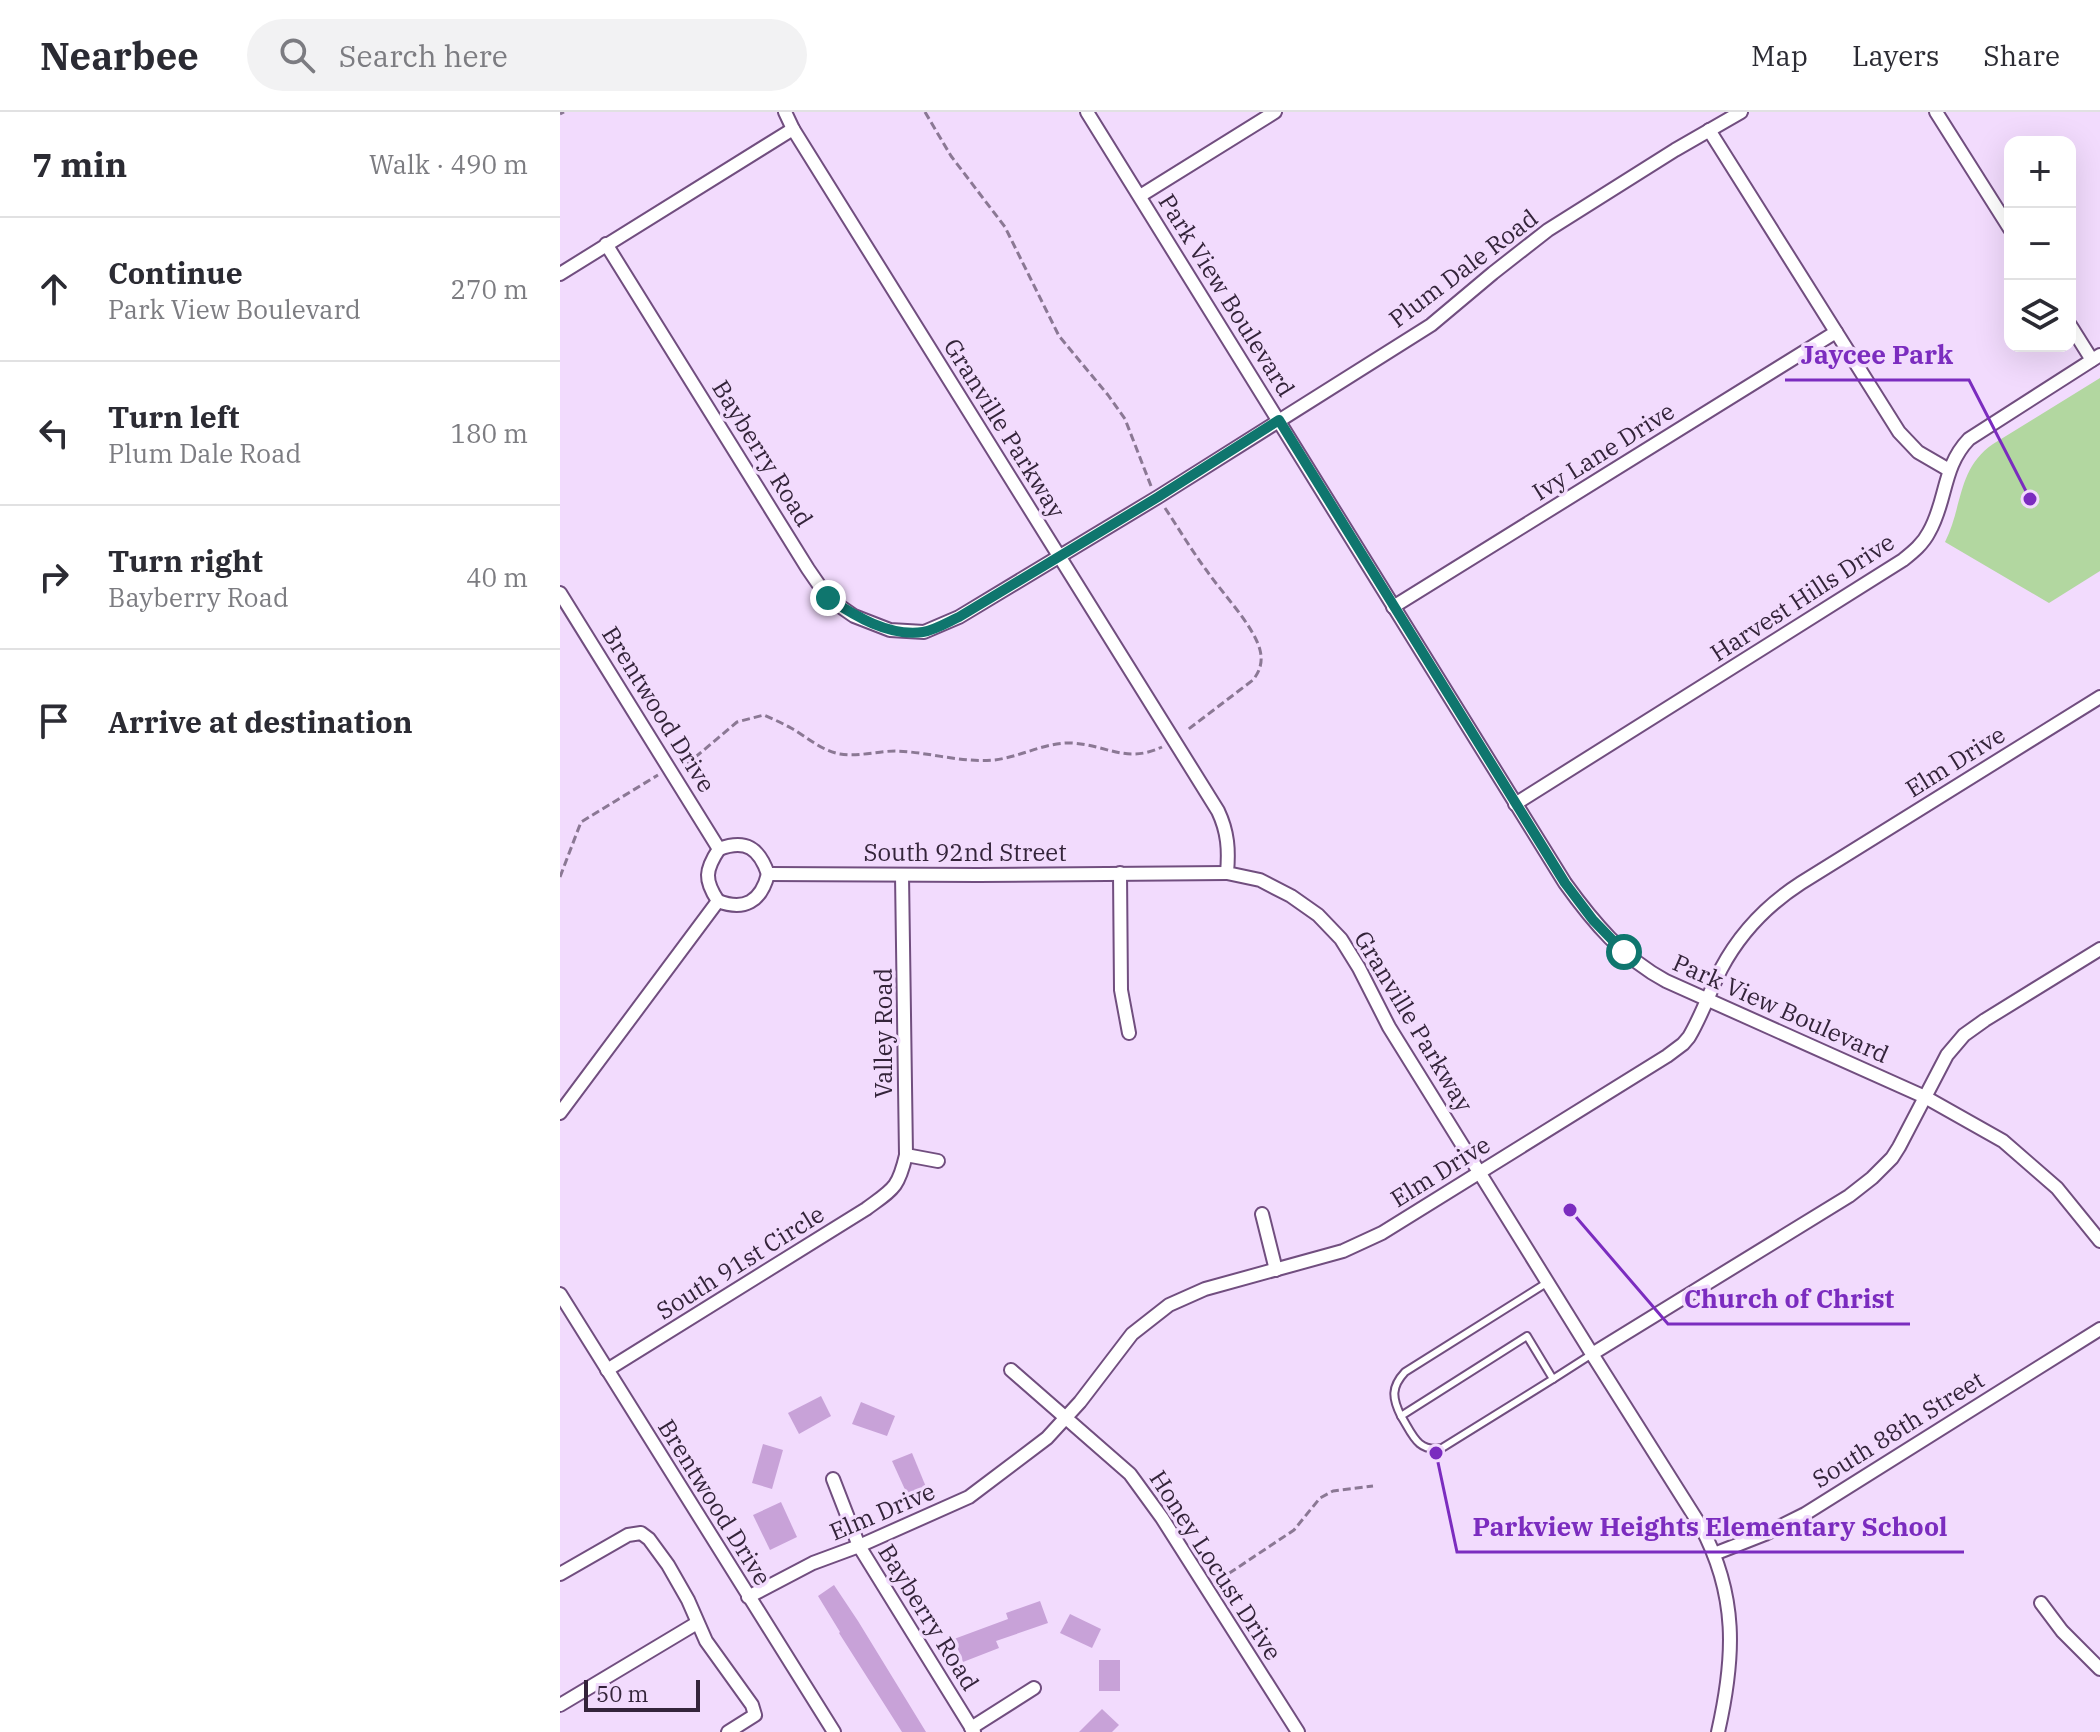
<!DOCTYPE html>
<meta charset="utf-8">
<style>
:root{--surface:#fff;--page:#f2f2f3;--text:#2b2b33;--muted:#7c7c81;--line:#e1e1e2}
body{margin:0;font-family:"IBM Plex Serif",serif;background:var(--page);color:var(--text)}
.controls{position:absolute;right:24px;top:24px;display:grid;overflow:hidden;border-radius:16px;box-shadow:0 8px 32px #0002}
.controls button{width:72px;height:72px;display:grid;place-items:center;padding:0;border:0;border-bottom:2px solid var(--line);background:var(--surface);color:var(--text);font:40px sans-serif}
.scale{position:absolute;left:24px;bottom:20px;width:116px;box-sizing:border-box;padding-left:8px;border:4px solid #34243a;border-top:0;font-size:22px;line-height:28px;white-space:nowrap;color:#34243a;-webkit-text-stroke:6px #f2dbfd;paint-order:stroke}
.stop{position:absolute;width:24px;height:24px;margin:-18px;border:6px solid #0f766e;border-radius:50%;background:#fff}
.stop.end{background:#0f766e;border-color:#fff;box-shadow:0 2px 8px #0008}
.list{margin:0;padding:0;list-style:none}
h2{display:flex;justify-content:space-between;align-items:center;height:104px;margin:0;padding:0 32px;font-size:34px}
h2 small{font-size:26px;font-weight:400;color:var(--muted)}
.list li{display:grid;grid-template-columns:52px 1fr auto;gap:24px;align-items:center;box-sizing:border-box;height:144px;padding:0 32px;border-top:2px solid var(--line)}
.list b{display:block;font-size:30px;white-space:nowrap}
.list p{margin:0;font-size:26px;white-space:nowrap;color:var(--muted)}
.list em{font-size:26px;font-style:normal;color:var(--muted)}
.icon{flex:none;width:44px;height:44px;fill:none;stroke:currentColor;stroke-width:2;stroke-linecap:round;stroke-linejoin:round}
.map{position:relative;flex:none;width:1540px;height:1620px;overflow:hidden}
header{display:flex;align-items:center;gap:48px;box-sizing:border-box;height:112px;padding:0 40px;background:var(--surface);border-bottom:2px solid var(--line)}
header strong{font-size:38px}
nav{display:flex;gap:44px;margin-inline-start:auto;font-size:28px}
.search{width:560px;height:72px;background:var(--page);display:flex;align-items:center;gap:20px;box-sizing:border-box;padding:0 28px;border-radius:44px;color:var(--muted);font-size:30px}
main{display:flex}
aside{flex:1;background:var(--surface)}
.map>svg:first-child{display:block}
.green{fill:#b2d7a0}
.building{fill:#c8a2d8}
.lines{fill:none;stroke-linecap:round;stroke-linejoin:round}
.lane-casing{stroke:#714e7f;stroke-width:10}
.street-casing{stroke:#714e7f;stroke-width:16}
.path{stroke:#8b7894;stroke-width:3;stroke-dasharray:8 4;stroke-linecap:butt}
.lane{stroke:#fff;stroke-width:6}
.street{stroke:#fff;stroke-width:12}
.route{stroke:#0f766e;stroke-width:10}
.labels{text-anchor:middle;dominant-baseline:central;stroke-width:7;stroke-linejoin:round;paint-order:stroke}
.street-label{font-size:24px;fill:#34243a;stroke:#f2dbfd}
.leader{fill:none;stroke:#7b2cbf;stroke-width:3}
.callout-dot{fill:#7b2cbf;stroke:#f2dbfd;stroke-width:3}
.callout-label{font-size:26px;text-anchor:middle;font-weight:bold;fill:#7b2cbf;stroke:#f2dbfd;stroke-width:7;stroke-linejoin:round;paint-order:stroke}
</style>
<header>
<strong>Nearbee</strong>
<div class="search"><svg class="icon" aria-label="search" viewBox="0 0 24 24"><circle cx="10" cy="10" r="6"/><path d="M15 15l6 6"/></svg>Search here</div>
<nav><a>Map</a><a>Layers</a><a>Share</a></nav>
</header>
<main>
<aside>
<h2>7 min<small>Walk · 490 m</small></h2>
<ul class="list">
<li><svg class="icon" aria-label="ahead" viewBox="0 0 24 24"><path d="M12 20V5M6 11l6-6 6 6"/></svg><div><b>Continue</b><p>Park View Boulevard</p></div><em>270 m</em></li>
<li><svg class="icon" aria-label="left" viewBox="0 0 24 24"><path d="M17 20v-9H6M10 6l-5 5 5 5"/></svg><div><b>Turn left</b><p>Plum Dale Road</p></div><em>180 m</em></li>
<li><svg class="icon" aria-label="right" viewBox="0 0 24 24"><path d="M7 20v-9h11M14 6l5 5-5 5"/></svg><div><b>Turn right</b><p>Bayberry Road</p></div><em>40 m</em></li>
<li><svg class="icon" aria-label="arrive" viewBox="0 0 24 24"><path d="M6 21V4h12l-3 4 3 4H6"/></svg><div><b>Arrive at destination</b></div></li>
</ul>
</aside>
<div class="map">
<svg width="1540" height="1620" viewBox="0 0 1540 1620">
<rect width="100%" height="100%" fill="#f2dbfd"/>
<path class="green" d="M1540 266V459L1489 491 1385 430C1403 394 1397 357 1433 332Z"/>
<g class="building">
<path d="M261 1284 271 1304 239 1322 228 1301Z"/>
<path d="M301 1290 335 1304 327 1324 292 1312Z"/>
<path d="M203 1332 223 1338 212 1377 192 1371Z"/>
<path d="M352 1341 366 1375 347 1382 332 1349Z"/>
<path d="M221 1390 237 1425 210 1438 193 1403Z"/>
<path d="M274 1473 298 1509 366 1620H342L279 1521 280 1520 258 1484Z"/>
<path d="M480 1489 488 1511 436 1529 439 1536 403 1550 394 1527 448 1507 446 1501Z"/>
<path d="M510 1502 541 1517 532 1536 500 1521Z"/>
<rect x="539" y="1548" width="21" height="31"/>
<path d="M542 1597 559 1613 552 1620H519Z"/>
</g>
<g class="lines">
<defs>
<g id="lane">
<path d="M967 1224 993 1267 882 1336C857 1341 852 1321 841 1304Z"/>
<path d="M993 1267 1032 1242"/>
<path d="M841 1304C832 1286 831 1275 845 1260L988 1170"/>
</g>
<g id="street">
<path d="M225 0 233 17 658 699C668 720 669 738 667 761L700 768 731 784 758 803 781 827 799 856 829 915 1032 1242 1140 1413C1178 1483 1175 1545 1158 1620"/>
<path d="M527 0 1005 771C1033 810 1063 846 1106 869L1365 985 1443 1029 1497 1076 1540 1129"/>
<path d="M1376 0 1450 117"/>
<path d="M1149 18 1339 320 1358 340 1389 358"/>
<path d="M580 84 715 0"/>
<path d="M46 132 248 457 268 486 294 504 330 518 364 520 399 505 598 385 871 213 933 161 988 118 1115 38 1181 0"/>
<path d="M0 162 233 17"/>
<path d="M1510 213 1532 248"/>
<path d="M0 481 159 737"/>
<path d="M833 495 1276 220"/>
<path d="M955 692 1343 448C1353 440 1363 432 1369 420 1387 389 1382 355 1409 327L1540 243"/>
<path d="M159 737C186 727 199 736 208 762"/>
<path d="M560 761 561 878 569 921"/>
<path d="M208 762 418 763 667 761"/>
<path d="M158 789C184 799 201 790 208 762"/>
<path d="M158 789C144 768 145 758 159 737"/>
<path d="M0 1001 158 789"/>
<path d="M346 1043 378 1049"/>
<path d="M702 1102 716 1158"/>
<path d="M0 1182 274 1620"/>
<path d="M1032 1242 1289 1084 1312 1066 1332 1046 1339 1035 1387 943 1404 923 1425 908 1540 837"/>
<path d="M47 1258 306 1097C333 1077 338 1077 346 1043L342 763"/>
<path d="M451 1258 570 1362 602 1406 738 1620"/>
<path d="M273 1367 299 1434 414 1620"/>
<path d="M1154 1442 1205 1422 1245 1402 1540 1217"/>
<path d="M0 1462 68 1423 81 1421 89 1427 108 1453 128 1488 146 1529 192 1593 195 1603 168 1620"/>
<path d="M188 1485 253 1451 299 1434 409 1385 487 1326 520 1290 572 1222 609 1193 645 1177 783 1139 822 1121 1107 944 1123 932 1129 925C1142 903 1150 879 1161 857 1180 821 1207 793 1241 771L1540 585"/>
<path d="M1481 1491 1502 1519 1540 1557"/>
<path d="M0 1593 137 1511"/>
<path d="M411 1616 474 1576"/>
</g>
</defs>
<use href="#lane" class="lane-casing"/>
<use href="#street" class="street-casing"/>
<g class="path">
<path d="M365 0 391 44 445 115 499 224 548 283 565 307 591 374"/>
<path d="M0 2 4 0"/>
<path d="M605 396C619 417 632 439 647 459 662 481 694 514 700 538 703 550 700 559 693 568L626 619"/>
<path d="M126 653 177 610 204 603C213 607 222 611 231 616 247 625 262 639 280 642 298 645 318 639 336 639 368 640 402 651 434 648 461 645 485 630 512 631 547 633 566 652 602 635"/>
<path d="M0 765 21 710 98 663"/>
<path d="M659 1468 734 1418 760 1386 773 1379 813 1374"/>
</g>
<use href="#lane" class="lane"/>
<use href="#street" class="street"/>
</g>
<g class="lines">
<path class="route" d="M268 486C295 504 329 525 363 520 375 518 388 510 399 505L598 385 719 308 1005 771 1033 808 1064 840"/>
</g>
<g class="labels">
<g class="street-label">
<text transform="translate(903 156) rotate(-37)">Plum Dale Road</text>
<text transform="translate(667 183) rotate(58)">Park View Boulevard</text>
<text transform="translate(445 316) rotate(58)">Granville Parkway</text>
<text transform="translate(1043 339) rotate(-32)">Ivy Lane Drive</text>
<text transform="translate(203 341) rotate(58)">Bayberry Road</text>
<text transform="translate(1242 485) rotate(-33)">Harvest Hills Drive</text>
<text transform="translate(99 597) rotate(58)">Brentwood Drive</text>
<text transform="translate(1395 649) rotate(-32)">Elm Drive</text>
<text x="405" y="740">South 92nd Street</text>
<text transform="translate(1221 896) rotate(24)">Park View Boulevard</text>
<text transform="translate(854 909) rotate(59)">Granville Parkway</text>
<text transform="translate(323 921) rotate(-90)">Valley Road</text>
<text transform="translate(880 1059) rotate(-32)">Elm Drive</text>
<text transform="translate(180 1150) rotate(-32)">South 91st Circle</text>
<text transform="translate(1338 1317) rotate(-32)">South 88th Street</text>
<text transform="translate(155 1390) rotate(58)">Brentwood Drive</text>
<text transform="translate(322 1399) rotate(-23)">Elm Drive</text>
<text transform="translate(656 1453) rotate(57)">Honey Locust Drive</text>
<text transform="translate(369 1505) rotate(58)">Bayberry Road</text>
</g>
</g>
<path class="leader" d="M1470 387L1409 268H1225M1010 1098L1108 1212H1350M876 1341L897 1440H1404"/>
<g class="callout-dot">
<circle cx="1470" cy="387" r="8"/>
<circle cx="1010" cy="1098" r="8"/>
<circle cx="876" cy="1341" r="8"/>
</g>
<g class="callout-label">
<text x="1317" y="252">Jaycee Park</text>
<text x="1229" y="1196">Church of Christ</text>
<text x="1150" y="1424">Parkview Heights Elementary School</text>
</g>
</svg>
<div class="controls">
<button>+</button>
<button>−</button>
<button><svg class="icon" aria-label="layers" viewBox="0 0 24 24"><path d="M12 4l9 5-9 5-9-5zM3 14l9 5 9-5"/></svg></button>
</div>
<div class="scale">50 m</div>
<div class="stop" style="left:1064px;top:840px"></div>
<div class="stop end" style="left:268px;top:486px"></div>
</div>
</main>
